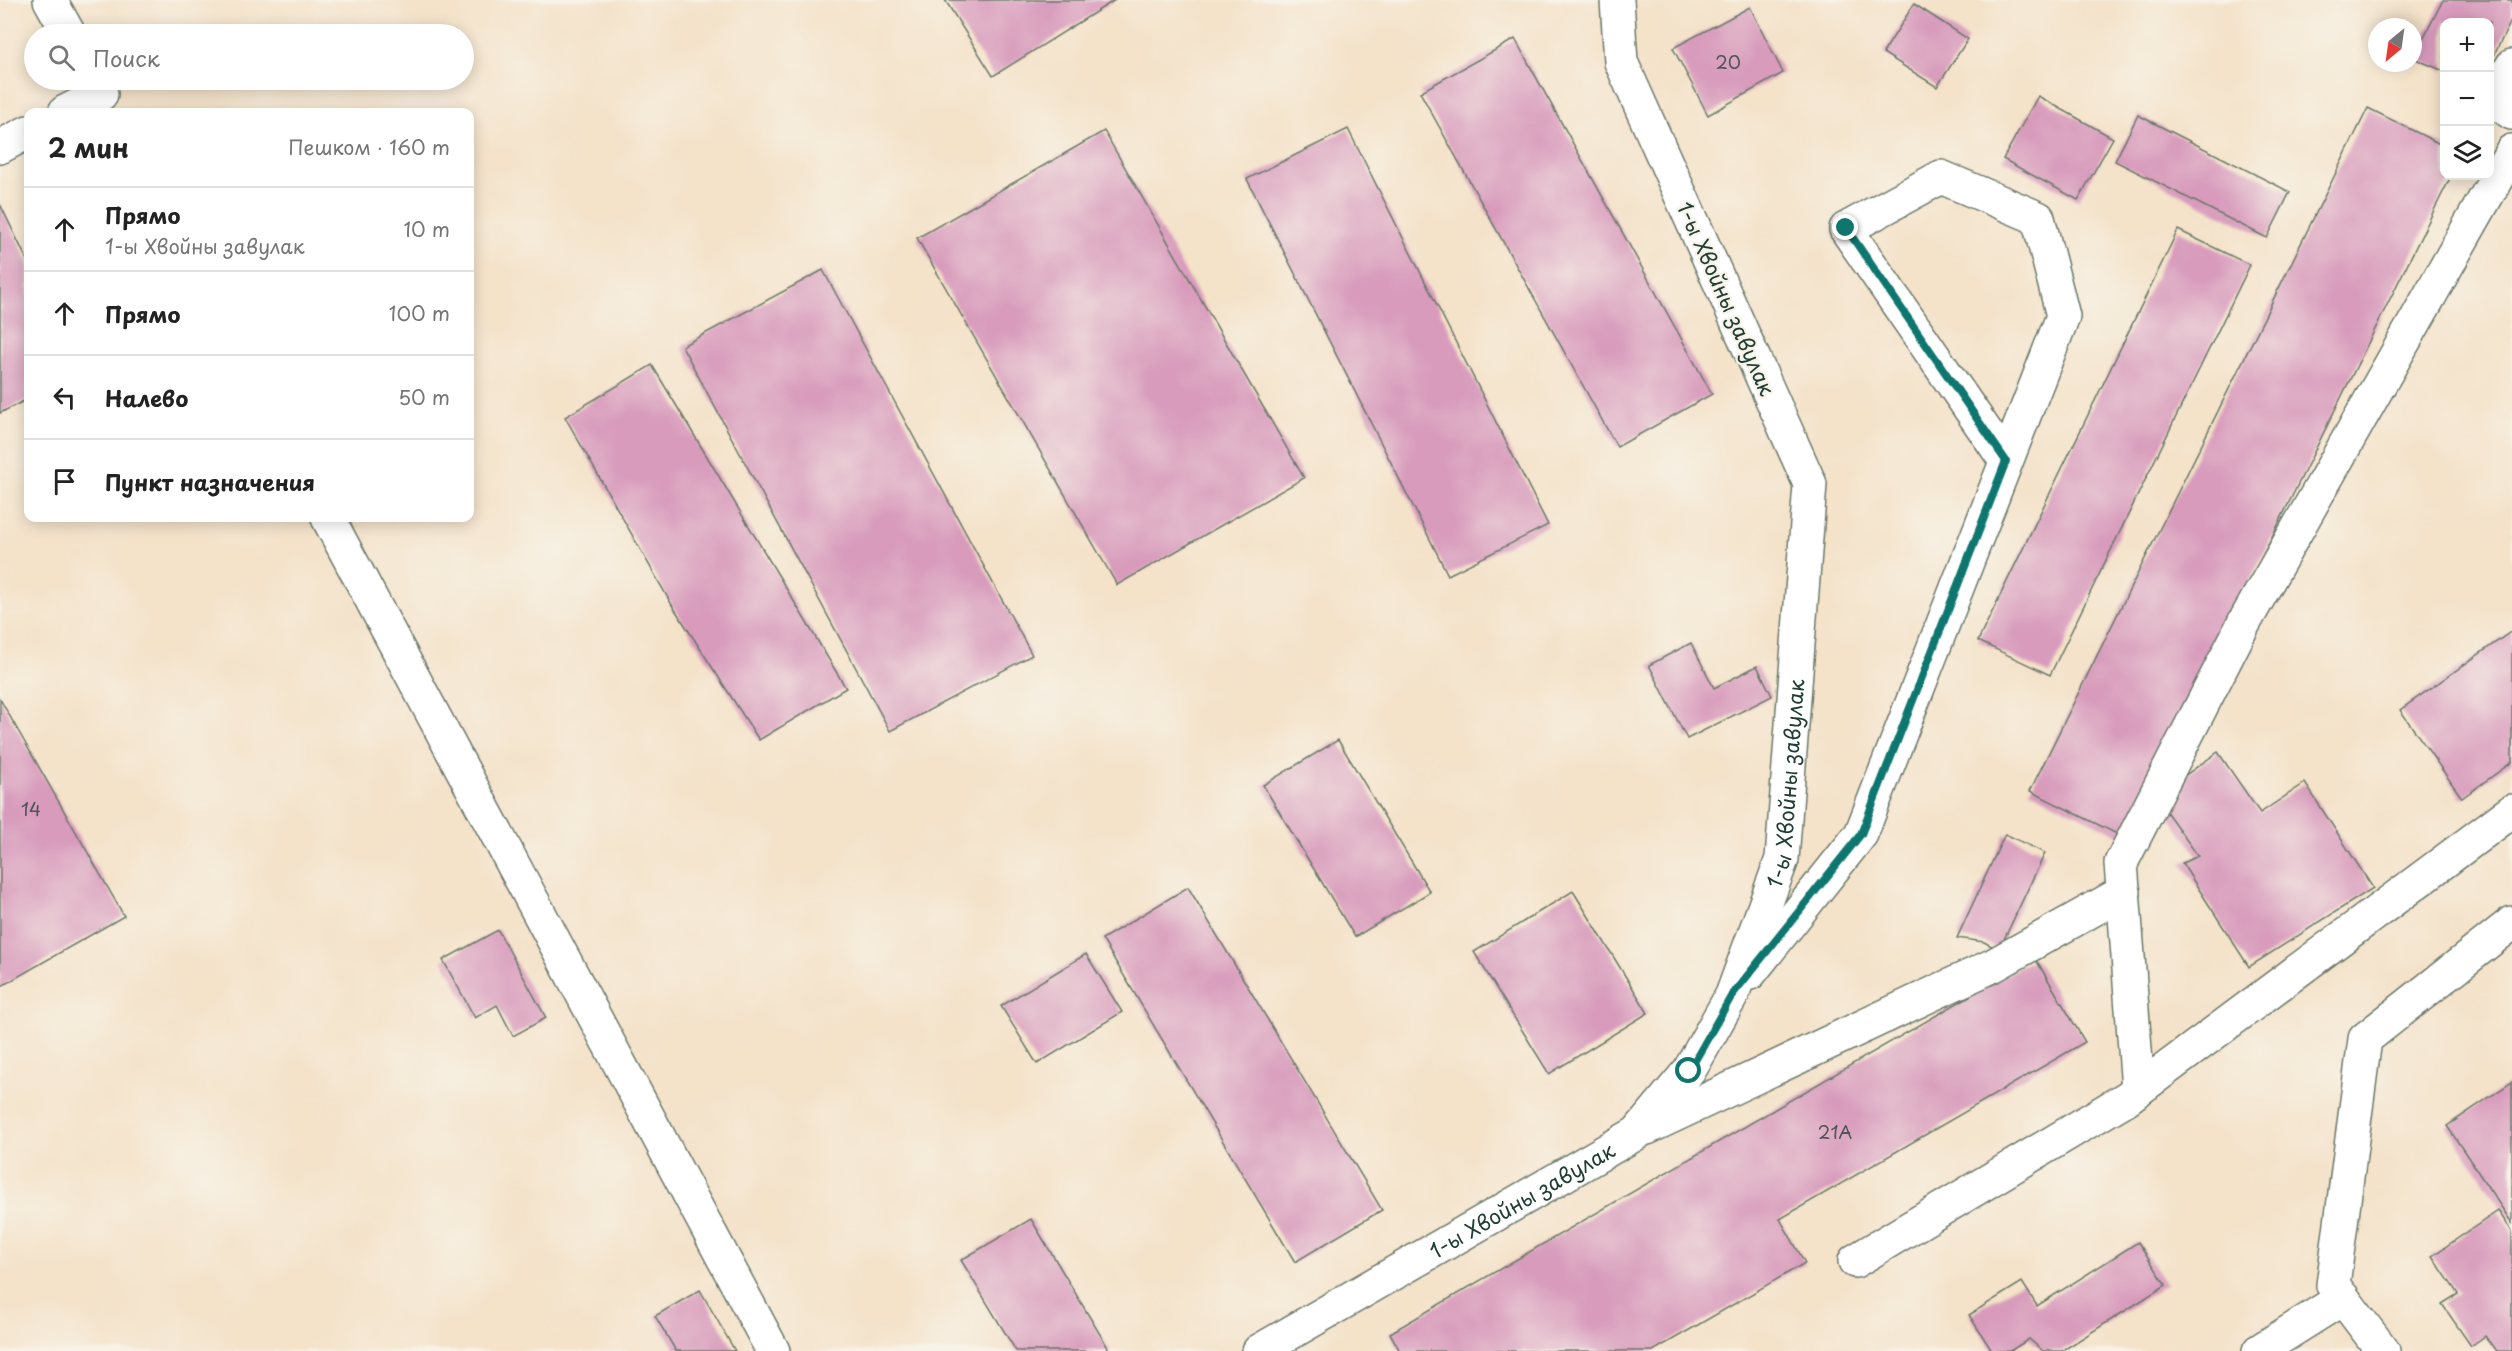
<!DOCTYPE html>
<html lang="ru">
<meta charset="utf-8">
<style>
:root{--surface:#fff;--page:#f2f2f2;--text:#222;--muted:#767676;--line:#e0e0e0}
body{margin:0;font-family:"Playpen Sans",sans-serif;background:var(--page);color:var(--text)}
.controls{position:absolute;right:18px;top:18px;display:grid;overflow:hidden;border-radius:12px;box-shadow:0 3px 15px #0003}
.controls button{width:54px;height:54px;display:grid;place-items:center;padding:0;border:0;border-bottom:2px solid var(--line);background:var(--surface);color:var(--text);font:30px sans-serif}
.compass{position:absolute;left:2368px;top:18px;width:54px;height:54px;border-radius:50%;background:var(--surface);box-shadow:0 3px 15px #0003;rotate:209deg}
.stop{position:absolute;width:18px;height:18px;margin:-14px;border:4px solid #0f766e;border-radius:50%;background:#fff}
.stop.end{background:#0f766e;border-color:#fff;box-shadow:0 2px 6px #0008}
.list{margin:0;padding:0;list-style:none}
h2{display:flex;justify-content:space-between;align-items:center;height:78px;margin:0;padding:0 24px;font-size:26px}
h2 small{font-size:20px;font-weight:400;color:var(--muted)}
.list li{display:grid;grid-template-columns:39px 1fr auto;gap:18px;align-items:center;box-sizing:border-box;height:84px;padding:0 24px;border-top:2px solid var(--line)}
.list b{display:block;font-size:22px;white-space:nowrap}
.list p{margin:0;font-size:20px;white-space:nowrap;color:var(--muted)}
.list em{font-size:20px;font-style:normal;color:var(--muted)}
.icon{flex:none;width:33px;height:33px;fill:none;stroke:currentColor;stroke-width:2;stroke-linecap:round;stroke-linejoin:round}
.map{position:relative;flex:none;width:2512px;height:1351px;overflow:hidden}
.search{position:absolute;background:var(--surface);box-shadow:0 3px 15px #0003;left:24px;top:24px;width:450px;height:66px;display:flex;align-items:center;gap:15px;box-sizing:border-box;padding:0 21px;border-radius:33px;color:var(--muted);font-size:22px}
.panel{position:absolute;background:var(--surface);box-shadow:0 3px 15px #0003;left:24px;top:108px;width:450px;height:414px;border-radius:12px}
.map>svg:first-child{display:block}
.building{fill:#d89bbc}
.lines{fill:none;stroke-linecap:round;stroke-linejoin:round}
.minor-casing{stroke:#6a7768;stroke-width:36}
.minor{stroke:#fff;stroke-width:33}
.route{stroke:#0f766e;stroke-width:8}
.labels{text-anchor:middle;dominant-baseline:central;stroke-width:4.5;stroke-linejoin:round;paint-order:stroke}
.number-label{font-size:18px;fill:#4d5456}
.street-label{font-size:21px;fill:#1f3d34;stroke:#f7f3e8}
</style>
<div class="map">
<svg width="2512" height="1351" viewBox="0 0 2512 1351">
<rect width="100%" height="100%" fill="#f7f3e8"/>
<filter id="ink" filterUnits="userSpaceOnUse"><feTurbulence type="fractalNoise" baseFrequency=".0167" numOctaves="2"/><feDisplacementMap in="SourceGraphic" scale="12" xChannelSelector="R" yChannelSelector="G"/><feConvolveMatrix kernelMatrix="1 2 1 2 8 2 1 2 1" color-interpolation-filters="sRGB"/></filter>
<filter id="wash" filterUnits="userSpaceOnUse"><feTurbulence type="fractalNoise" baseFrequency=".008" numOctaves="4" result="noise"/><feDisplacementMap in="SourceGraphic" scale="24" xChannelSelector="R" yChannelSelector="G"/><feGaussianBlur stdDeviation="1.35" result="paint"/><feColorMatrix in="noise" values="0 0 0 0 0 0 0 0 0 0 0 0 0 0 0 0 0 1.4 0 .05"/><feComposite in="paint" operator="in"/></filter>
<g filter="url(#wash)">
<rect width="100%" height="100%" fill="#f4e2c9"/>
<g id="blocks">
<g class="building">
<path d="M945 0H1115L993 76Z"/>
<path d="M2443 0H2512V19L2490 63V22H2444V71L2413 58Z"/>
<path d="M1914 4 1968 39 1937 87 1883 53Z"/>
<path d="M1750 7 1783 73 1708 115 1673 48Z"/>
<path d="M1515 39 1712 394 1617 447 1420 92Z"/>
<path d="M2038 96 2113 138 2078 200 2003 159Z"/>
<path d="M2368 108 2444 146V176H2451L2123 837 2030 791Z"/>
<path d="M2138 115 2290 192 2267 238 2115 161Z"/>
<path d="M1348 129 1548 525 1448 575 1247 179Z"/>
<path d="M1104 131 1304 478 1117 585 917 238Z"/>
<path d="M0 204 28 262V399L0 413Z"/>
<path d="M2178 230 2250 265 2050 675 1978 641Z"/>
<path d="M823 270 1032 655 890 731 682 346Z"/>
<path d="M652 365 846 688 759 740 672 605 565 417Z"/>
<path d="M2512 631V762L2462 798 2400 710Z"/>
<path d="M1691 643 1714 688 1757 666 1772 696 1687 739 1649 665Z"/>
<path d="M0 699 124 916 0 987Z"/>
<path d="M1338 740 1430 892 1355 937 1263 785Z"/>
<path d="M2218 752 2260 813 2305 783 2373 888 2249 967 2182 863 2198 856 2165 810 2180 779Z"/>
<path d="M2005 834 2045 853 1999 950 1984 942 1957 938Z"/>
<path d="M1188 887 1382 1210 1295 1262 1102 939Z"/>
<path d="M1573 891 1648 1013 1549 1074 1474 952Z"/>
<path d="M498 930 546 1018 513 1036 497 1005 475 1018 443 960Z"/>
<path d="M1086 954 1122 1012 1037 1064 1001 1006Z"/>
<path d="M2035 958 2085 1042 1780 1219 1805 1263 1653 1351H1400L1390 1333Z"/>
<path d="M2512 1082V1223L2447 1126Z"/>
<path d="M2498 1211 2512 1231V1351H2496L2485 1336 2471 1346 2442 1304 2458 1294 2432 1256Z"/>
<path d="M1031 1219 1110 1351H1016L961 1260Z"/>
<path d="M2138 1242 2166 1285 2062 1351H2043L2029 1339 2010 1351H1992L1969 1315 2022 1282 2037 1306Z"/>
<path d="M700 1290 735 1351H676L655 1316Z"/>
</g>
</g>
</g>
<g filter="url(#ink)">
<use href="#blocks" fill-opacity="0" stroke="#6a7768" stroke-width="1.5"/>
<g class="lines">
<defs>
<g id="minor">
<path d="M50 0 69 34"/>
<path d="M2512 66 2494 101 2512 113"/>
<path d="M65 112 101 94"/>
<path d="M0 147 28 132"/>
<path d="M328 518 773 1351"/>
<path d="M1750 973 1861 834 2063 316 2038 218 1941 177 1846 229 2006 461"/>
<path d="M2138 1089 2121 863 2244 623 2512 151"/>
<path d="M1647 1128 1994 965 2124 892"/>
<path d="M1855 1261 2127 1098 2512 811"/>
<path id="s1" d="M1259 1351 1637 1133 1689 1071 1732 995 1782 859 1810 484 1621 62 1617 0"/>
<path d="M2259 1351 2343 1298"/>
<path d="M2383 1351 2333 1285 2365 1039 2512 923"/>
</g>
</defs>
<use href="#minor" class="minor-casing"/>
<use href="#minor" class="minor"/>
</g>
</g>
<g class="lines" filter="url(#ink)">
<path class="route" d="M1689 1071 1732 995 1861 834 2006 461 1846 228"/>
</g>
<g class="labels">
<g class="number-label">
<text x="1728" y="61">20</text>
<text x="31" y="808">14</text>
<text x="1835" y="1131">21А</text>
</g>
<g class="street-label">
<text transform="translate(1727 298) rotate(66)">1-ы Хвойны завулак</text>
<text stroke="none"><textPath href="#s1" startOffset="825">1-ы Хвойны завулак</textPath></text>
<text stroke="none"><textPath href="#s1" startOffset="303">1-ы Хвойны завулак</textPath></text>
</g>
</g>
</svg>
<div class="controls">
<button>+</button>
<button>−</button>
<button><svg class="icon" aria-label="layers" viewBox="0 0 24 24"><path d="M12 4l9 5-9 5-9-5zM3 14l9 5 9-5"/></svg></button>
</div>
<svg class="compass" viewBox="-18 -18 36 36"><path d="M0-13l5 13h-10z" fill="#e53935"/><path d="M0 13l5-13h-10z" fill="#767676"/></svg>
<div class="stop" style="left:1689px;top:1071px"></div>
<div class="stop end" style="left:1846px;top:228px"></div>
<div class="search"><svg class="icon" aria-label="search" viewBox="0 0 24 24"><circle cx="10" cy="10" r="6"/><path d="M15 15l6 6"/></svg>Поиск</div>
<section class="panel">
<h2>2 мин<small>Пешком · 160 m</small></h2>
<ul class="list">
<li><svg class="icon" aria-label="ahead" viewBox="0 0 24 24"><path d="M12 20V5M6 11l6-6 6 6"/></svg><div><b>Прямо</b><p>1-ы Хвойны завулак</p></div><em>10 m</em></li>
<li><svg class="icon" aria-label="ahead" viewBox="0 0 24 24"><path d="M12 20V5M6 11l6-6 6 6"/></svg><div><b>Прямо</b></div><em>100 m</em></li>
<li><svg class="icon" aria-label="left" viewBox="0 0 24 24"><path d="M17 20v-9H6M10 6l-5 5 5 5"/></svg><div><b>Налево</b></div><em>50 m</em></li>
<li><svg class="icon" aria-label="arrive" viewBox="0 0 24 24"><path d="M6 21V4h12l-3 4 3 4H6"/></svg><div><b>Пункт назначения</b></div></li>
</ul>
</section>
</div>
